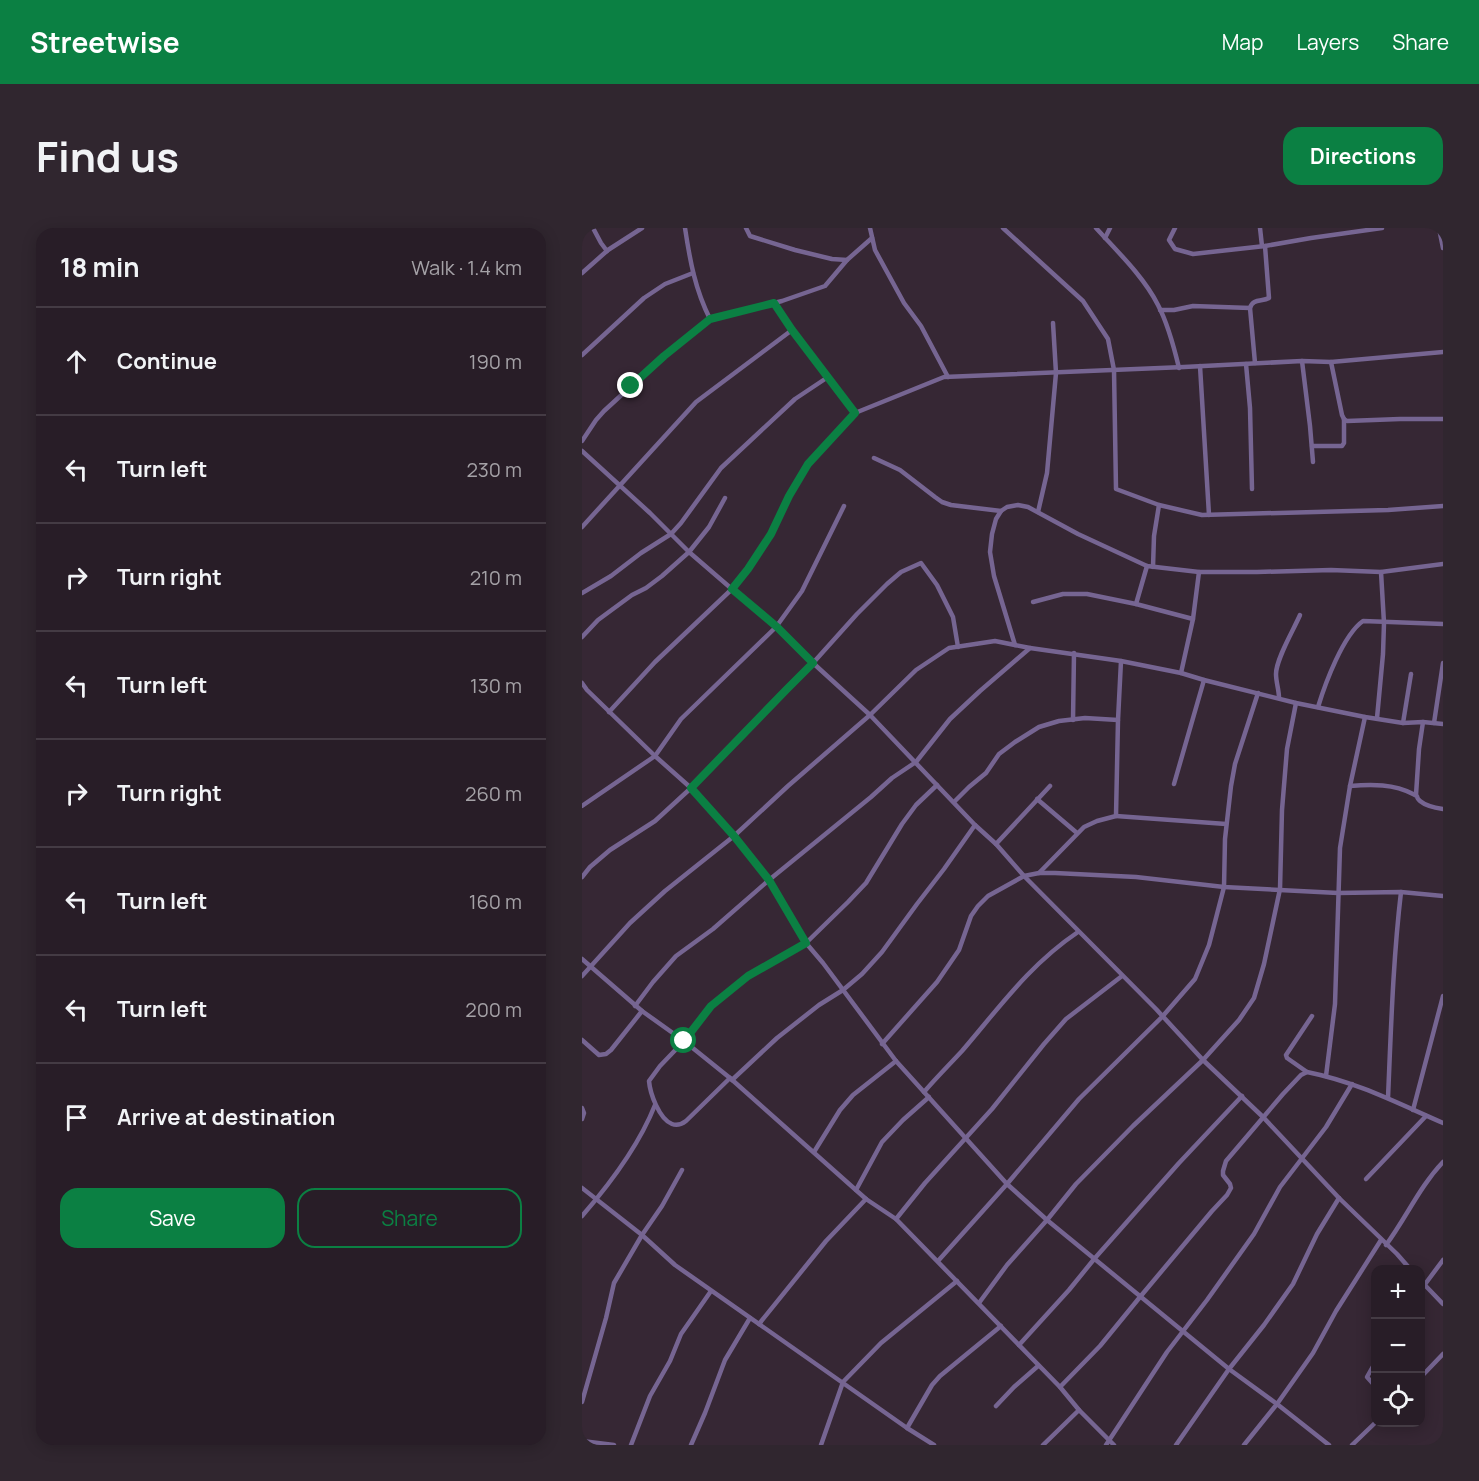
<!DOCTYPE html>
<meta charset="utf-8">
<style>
:root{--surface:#281d27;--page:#30262f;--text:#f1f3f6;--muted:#a5a2a7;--line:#443b44;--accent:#0b8043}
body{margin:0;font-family:Manrope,sans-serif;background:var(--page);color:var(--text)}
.controls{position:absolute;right:18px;bottom:18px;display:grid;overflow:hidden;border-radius:12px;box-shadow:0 3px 15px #0003}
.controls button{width:54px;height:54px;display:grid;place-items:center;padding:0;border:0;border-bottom:2px solid var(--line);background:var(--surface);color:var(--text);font:30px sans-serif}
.stop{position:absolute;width:18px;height:18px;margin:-14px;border:4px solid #0b8043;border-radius:50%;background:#fff}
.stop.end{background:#0b8043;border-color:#fff;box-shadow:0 2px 6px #0008}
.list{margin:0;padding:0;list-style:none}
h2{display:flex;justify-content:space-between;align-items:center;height:78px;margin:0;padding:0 24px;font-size:26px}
h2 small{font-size:20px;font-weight:400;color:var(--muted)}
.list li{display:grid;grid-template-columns:39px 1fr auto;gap:18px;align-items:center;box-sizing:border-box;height:108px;padding:0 24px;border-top:2px solid var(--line)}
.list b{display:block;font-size:22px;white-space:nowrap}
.list em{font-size:20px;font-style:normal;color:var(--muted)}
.actions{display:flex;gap:12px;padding:18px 24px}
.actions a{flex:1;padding:14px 0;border:2px solid var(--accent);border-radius:18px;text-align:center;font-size:21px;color:var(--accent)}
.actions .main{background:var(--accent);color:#fff}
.icon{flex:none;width:33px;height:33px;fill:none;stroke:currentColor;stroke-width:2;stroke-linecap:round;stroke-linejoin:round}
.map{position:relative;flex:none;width:861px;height:1217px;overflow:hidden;border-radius:18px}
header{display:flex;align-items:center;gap:36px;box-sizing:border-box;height:84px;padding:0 30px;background:var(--accent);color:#fff}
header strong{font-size:28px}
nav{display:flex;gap:33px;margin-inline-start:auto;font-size:21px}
.intro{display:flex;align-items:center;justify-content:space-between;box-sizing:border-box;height:144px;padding:0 36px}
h1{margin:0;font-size:42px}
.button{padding:15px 27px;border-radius:18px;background:var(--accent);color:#fff;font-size:21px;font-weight:700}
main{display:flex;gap:36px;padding:0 36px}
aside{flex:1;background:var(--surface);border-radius:18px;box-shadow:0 3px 15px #0003}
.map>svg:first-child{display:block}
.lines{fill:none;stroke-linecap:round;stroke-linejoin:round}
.minor{stroke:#766592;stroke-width:4.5}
.route{stroke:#0b8043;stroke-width:8}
</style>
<header>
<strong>Streetwise</strong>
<nav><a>Map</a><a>Layers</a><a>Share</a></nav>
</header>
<div class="intro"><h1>Find us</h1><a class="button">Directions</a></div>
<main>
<aside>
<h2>18 min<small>Walk · 1.4 km</small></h2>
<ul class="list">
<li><svg class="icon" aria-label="ahead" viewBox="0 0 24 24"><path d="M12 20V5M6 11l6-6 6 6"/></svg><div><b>Continue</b></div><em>190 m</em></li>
<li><svg class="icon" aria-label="left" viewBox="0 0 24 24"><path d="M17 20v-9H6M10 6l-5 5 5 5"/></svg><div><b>Turn left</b></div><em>230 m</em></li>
<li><svg class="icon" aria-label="right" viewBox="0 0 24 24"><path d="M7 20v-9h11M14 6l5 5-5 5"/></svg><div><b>Turn right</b></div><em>210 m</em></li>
<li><svg class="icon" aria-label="left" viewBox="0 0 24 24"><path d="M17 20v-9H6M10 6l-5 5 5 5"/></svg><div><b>Turn left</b></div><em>130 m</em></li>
<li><svg class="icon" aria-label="right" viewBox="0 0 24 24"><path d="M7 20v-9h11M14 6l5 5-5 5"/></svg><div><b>Turn right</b></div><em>260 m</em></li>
<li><svg class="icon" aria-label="left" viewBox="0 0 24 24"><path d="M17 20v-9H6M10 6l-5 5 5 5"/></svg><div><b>Turn left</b></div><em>160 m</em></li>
<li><svg class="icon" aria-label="left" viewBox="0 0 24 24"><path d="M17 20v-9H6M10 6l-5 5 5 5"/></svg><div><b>Turn left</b></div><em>200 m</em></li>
<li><svg class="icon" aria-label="arrive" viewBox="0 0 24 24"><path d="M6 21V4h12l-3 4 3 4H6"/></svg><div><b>Arrive at destination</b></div></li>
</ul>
<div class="actions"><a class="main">Save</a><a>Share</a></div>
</aside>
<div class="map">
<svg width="861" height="1217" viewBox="0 0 861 1217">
<rect width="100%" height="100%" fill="#362734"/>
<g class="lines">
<g class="minor">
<path d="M11 0 19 15 25 23"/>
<path d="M103 0C108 33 113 61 128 91L200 73 243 58 265 32 290 10"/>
<path d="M164 0 168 8 213 22 250 31 265 32"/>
<path d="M288 0 293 22 322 75 339 98 366 149"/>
<path d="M421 0 501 73 526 111 532 142 534 261 577 277 620 287 806 282 861 278"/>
<path d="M514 0C535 23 562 49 576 77 586 96 592 119 597 140"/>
<path d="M593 0 587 12 593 21 611 26 683 18 729 10 800 0"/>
<path d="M678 0 680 18"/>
<path d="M857 0 861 20"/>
<path d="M523 10 528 0"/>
<path d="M0 45 26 22 60 0"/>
<path d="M192 75 210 102 246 149"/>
<path d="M578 82H592L611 78 668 80"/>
<path d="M0 127 62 70 83 56 111 45"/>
<path d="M720 133 728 198 731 234"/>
<path d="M673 135 668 80C671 70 680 74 687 70L683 18"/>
<path d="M664 136 668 180 670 261"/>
<path d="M618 138 627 287"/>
<path d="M762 191 765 193 818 191H861"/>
<path d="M0 213 14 192 22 183 82 128 128 91"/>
<path d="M730 218H760L762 215V191L760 187 749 134"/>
<path d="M0 223 68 285 107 324 194 399 231 435 288 487 393 597 414 616 442 648 574 781 621 832 681 889 757 970 815 1026 829 1042"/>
<path d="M292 230 318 242 353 269 360 274 369 277 419 283"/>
<path d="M456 284 465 245 474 145 471 95"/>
<path d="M0 299 114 174 210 102"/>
<path d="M571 339 572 308 577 277"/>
<path d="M0 365 29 348 59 325 89 306 99 295 139 240 213 171 246 149 273 185"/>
<path d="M451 374 481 366H505L554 376 611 391"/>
<path d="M554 376 565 338"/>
<path d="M0 409 16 392 50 367 64 360 80 348 107 324 127 299 143 270"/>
<path d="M433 417 412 348 408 324 410 306 414 291 419 283 425 279 436 277 446 279 496 306 565 338 617 344"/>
<path d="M599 445 611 391 617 344H675L749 342 799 344 861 336"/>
<path d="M0 455 5 462 73 528 109 560 152 608 187 652 224 715 241 735 314 833 425 956 465 992 647 1141 695 1176 747 1217"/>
<path d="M697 470C697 462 694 454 694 446 694 431 712 401 718 387"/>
<path d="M736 479C743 456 761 407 781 393L861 396"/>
<path d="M27 484 73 434 150 361 167 341 189 306 207 268 226 236 273 185 362 149 602 139 720 133 749 134 861 124"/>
<path d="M795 490 801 426 802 395 799 344"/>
<path d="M491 492 492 425"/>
<path d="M821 495 829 446"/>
<path d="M852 495 861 435"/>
<path d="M592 556 622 452"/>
<path d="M768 558C790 556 812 556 831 566 839 570 832 567 838 573 844 578 854 580 861 581"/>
<path d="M834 567 837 521 841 494"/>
<path d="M455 571 495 605"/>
<path d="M372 574 387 559 404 545 417 526 433 514 457 499 477 493 503 490 536 492"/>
<path d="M0 578 73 528 99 491 194 399 220 363 262 278"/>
<path d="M534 588 644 596"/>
<path d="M414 616 468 558"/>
<path d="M457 645 502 599 515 593 534 588 536 492 539 433"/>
<path d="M0 649 8 639 28 622 73 593 109 560 205 461 231 435 275 386 305 356 319 344 339 335 355 357 371 389 376 419"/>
<path d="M0 731 60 783 102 813 148 850 284 971 314 991 478 1159 497 1182 532 1217"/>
<path d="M0 748 48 695 83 663 152 608 206 558 288 487 334 442 367 420 413 413 448 420"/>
<path d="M53 778 71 754 94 728 131 701 187 652 289 569 310 550 334 534 368 491 398 463 448 420 539 433 599 445 622 452 714 475 783 489 821 495 841 494 861 496"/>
<path d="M0 812 17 827 24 826 29 822 60 783"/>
<path d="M300 816 355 754 377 722 389 688 396 678 406 668 442 648 457 645H473L554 649 642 659 756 665 819 664 861 668"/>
<path d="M725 844 705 830 704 827 730 788"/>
<path d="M744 848 753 776 758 620 768 558 783 489"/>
<path d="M148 850 104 893C100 896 95 898 90 896 77 891 68 865 67 853L78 838 102 813 129 778 166 748 224 715 266 674 284 655 320 596 334 577 355 557"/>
<path d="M150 852 195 810 237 777 261 762 280 746 300 724 335 676 362 641 393 597"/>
<path d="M342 864C354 850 367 837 380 823 417 780 447 737 496 704"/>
<path d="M806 870C809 801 811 732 819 664"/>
<path d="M0 880 2 885 0 891"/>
<path d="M831 882 861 768"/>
<path d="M232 924 258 882 271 867 314 833"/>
<path d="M784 951 844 888"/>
<path d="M0 960 60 1007 93 1037 325 1200 352 1217"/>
<path d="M274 962 300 914 321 892 347 869"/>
<path d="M0 988C27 957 58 915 73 877"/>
<path d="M314 991 343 955 410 881 462 816 484 791 540 748"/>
<path d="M804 1017C824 990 838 958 861 934"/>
<path d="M356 1033 425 956 497 871 580 789 613 751 627 717 642 659 643 611 649 558 653 536 676 465"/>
<path d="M838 1052 861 1076"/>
<path d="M838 1063 861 1032"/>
<path d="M397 1075 425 1037 465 992 494 956 551 898 621 832 657 792 672 770 682 736 698 661 700 582 705 521 714 475"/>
<path d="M177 1096 244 1013 284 971"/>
<path d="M437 1117 487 1062 513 1030 597 935 660 868"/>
<path d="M794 1133 785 1149 794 1159"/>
<path d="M838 1150 861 1126"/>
<path d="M478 1159 518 1118 558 1069 630 983 645 967 649 960 648 956 641 947V943L644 933 701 866 719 847 725 844C775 854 815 875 861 895"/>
<path d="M0 1174 24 1090 32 1055 60 1007 80 978 100 942"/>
<path d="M414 1178 432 1159 456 1138"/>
<path d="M325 1200 350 1157 358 1148 419 1098"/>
<path d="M0 1213 32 1217"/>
<path d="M49 1217 68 1168 88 1133 99 1106 129 1063"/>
<path d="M109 1217 123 1185 143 1132 168 1090"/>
<path d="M239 1217 261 1154 299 1115 375 1053"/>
<path d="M461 1217 497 1182"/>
<path d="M524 1217 585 1124 625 1072 672 1006 698 959 744 899 770 856"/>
<path d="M594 1217 647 1141 682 1097 711 1056 735 1006 757 970"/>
<path d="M662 1217 695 1176 731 1125 754 1083 799 1012"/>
<path d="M770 1217 794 1194"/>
<path d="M860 1217 861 1216"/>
</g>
</g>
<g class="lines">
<path class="route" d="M49 158 82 128 128 91 192 75 210 102 273 185 226 236 207 268 189 306 166 341 150 361 195 399 231 435 205 461 109 560 152 608 187 652 224 715 166 748 129 778 102 813"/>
</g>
</svg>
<div class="controls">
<button>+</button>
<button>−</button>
<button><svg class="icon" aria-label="locate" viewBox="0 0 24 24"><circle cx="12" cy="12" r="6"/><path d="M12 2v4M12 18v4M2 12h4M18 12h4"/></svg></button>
</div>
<div class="stop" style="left:102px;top:813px"></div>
<div class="stop end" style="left:49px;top:158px"></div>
</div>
</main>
